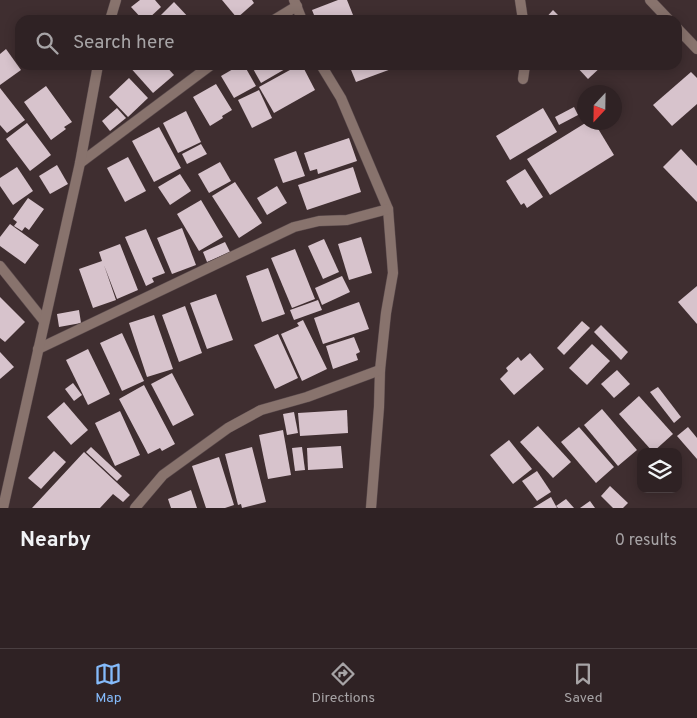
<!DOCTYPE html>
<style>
:root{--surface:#2f2224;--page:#372a2c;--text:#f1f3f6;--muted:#a7a4a6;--line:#4a3f41;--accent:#85bbfb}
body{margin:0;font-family:Overpass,sans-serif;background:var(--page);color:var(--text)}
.controls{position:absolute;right:15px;bottom:15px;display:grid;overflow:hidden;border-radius:10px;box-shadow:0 2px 12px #0003}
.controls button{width:45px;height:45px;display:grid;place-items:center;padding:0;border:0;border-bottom:1px solid var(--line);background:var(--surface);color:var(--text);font:25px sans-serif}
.compass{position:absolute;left:577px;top:85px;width:45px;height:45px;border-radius:50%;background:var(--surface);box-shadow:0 2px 12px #0003;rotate:202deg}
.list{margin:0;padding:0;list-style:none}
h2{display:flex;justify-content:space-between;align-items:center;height:65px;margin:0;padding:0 20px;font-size:21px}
h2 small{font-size:16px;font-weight:400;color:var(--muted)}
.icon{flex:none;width:28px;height:28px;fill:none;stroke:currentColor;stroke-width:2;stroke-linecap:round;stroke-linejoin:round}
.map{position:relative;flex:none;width:697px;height:508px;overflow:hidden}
.search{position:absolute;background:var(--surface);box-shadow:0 2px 12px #0003;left:15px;right:15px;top:15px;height:55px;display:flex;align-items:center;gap:12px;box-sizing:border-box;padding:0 18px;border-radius:15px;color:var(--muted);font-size:19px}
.sheet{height:140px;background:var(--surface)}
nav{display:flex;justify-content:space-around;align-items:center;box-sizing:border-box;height:70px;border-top:1px solid var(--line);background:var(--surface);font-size:14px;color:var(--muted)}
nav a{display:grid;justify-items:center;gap:2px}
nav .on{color:var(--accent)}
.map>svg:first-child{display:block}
.building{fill:#d7c3cc}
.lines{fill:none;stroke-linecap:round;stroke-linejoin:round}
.minor-casing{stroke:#5a4a4c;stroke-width:11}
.minor{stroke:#88736d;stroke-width:10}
</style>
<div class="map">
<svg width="697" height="508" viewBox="0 0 697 508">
<rect width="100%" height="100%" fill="#3f2e30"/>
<g class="building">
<path d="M140 0H155L161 7 147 20H143L131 7Z"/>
<path d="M222 0H252L254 3 237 18Z"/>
<path d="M338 0H347L355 20H316L312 10Z"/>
<path d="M174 2 191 20H156Z"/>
<path d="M553 10 563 20H544Z"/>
<path d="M6 49 21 70 0 85V54Z"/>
<path d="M128 65H165L174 75 153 93Z"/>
<path d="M240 65H244L256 86 234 98 221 76Z"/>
<path d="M251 65H292L261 83Z"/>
<path d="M299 65H302L315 90 274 113 259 87Z"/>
<path d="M349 65H392L394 68 356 82Z"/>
<path d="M575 65H603L588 79Z"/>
<path d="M691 72 697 78V104L672 126 653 105Z"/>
<path d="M129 78 148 98 128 117 109 97Z"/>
<path d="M216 84 232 110 222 116 223 118 210 126 193 97Z"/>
<path d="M46 86 72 122 64 127 66 129 51 140 24 102Z"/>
<path d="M0 88 25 120 7 133 0 125Z"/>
<path d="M259 90 272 118 252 128 238 100Z"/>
<path d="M574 107 578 115 559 125 555 117Z"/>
<path d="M117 108 126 118 110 131 102 121Z"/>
<path d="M543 108 557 132 510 160 496 136Z"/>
<path d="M186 111 201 142 178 153 163 123Z"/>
<path d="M587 122H594L614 155 550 195 527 159Z"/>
<path d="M27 123 51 155 30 171 6 139Z"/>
<path d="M159 127 181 168 154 182 132 141Z"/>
<path d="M349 138 357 161 318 174 317 169 310 171 304 153Z"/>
<path d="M201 144 207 154 187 164 182 154Z"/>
<path d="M681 149 697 166V202L663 167Z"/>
<path d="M296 151 305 176 283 183 274 159Z"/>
<path d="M128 157 146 191 125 202 107 168Z"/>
<path d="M220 162 231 181 209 193 198 174Z"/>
<path d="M57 165 68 184 50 194 39 176Z"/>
<path d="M17 167 33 191 13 205 0 186V178Z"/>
<path d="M353 167 361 192 307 210 298 185Z"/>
<path d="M525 169 543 197 527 208 524 203 521 205 506 181Z"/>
<path d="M180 174 191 191 170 205 158 187Z"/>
<path d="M235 182 262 223 239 238 212 196Z"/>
<path d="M277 186 287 203 267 215 257 198Z"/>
<path d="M28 198 44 209 29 230 25 227 22 231 14 226 17 222 13 219Z"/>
<path d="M201 200 223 237 199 251 177 214Z"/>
<path d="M10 224 39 245 25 264 0 246V237Z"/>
<path d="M182 228 196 265 172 274 157 238Z"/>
<path d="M146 229 165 273 152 278 154 282 146 286 125 237Z"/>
<path d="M361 237 372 273 349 280 338 244Z"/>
<path d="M324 239 339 272 323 279 308 246Z"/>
<path d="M225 242 230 252 207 262 203 252Z"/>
<path d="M120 244 138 290 117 299 104 265 116 300 93 308 79 269 102 261 99 252Z"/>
<path d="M295 249 315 299 292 308 271 258Z"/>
<path d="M268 268 285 314 262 322 246 276Z"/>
<path d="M342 276 350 292 322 305 315 288Z"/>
<path d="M697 286V324L678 302Z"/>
<path d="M216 294 233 340 207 349 190 303Z"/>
<path d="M0 297 25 322 5 342 0 338Z"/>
<path d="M318 300 322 310 294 320 290 310Z"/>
<path d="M359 302 369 329 323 344 314 318Z"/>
<path d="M185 306 202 353 179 362 162 315Z"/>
<path d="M79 310 81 323 59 327 57 314Z"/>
<path d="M154 315 173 369 147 377 129 323Z"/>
<path d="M303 320 327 369 302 381 281 334 299 326 297 323Z"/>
<path d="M582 321 590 328 564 355 557 348Z"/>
<path d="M601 325 628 352 621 360 594 332Z"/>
<path d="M122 333 144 381 122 391 100 343Z"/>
<path d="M278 334 298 378 275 389 254 345Z"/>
<path d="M354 337 360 352 356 354 358 360 333 369 326 346Z"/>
<path d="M592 344 610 361 587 385 569 368Z"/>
<path d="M88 349 110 394 88 405 66 360Z"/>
<path d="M0 352 14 367 0 379Z"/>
<path d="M530 353 544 369 514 395 500 379 508 371 506 368 518 357 521 361Z"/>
<path d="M617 370 630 384 614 398 601 384Z"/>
<path d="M172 373 194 415 173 426 151 384Z"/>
<path d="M73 383 82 395 74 401 65 389Z"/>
<path d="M144 385 175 444 162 451 160 448 148 454 119 399Z"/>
<path d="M658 387 681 417 674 423 650 392Z"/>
<path d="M639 396 673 434 653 452 619 414Z"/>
<path d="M64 402 88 430 71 445 47 417Z"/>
<path d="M602 409 637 450 618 466 584 425Z"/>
<path d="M347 410 348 433 300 436 298 413Z"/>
<path d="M120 411 140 455 115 466 95 423Z"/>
<path d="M294 412 298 433 287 435 283 414Z"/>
<path d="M538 426 571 462 553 478 520 442Z"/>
<path d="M579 427 614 467 596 483 561 442Z"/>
<path d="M688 427 697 438V459L677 436Z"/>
<path d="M283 430 291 475 268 479 259 435Z"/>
<path d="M509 440 532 469 513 484 490 455Z"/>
<path d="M341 446 343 468 308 470 307 448Z"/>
<path d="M91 447 122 476 117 481 86 452Z"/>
<path d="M252 447 266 502 242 508 241 504 238 505 225 454Z"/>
<path d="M302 447 305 470 295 471 292 448Z"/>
<path d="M54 451 66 462 41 489 28 478Z"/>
<path d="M84 452 130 495 123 502 113 494 100 508H32Z"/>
<path d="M219 457 234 505 225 508H206L192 466Z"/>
<path d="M537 471 551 492 537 501 522 481Z"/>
<path d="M610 486 628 503 623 508H613L601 496Z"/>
<path d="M191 490 197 508H171L168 499Z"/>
<path d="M551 497 557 508H533Z"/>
<path d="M566 499 574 508H558L556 506Z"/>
<path d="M590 501 595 508H580Z"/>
</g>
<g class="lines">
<defs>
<g id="minor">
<path d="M294 0 302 20"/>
<path d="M520 0 523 20"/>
<path d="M650 0 669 20"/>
<path d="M110 20 116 0"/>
<path d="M274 20 297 6"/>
<path d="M677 28 697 49"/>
<path d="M321 65 341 98 388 209 393 273 386 313 380 370 379 407 371 508"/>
<path d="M523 79 525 65"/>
<path d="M80 163 211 65"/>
<path d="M0 266 44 321"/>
<path d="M38 349 294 227 319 221 347 220 388 209"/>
<path d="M3 508 80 163 98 65"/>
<path d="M135 508 163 475 228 428 261 410 307 397 380 370"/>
</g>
</defs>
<use href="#minor" class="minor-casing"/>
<use href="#minor" class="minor"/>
</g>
</svg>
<div class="controls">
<button><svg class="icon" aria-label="layers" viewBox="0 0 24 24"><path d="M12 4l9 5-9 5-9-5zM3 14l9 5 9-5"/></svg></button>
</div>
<svg class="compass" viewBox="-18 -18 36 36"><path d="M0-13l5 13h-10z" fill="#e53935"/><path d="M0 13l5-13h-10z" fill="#a7a4a6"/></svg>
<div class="search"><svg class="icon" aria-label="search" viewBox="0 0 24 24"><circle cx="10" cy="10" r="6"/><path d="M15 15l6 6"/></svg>Search here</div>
</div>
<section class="sheet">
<h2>Nearby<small>0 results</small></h2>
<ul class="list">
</ul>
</section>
<nav>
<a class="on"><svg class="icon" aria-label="map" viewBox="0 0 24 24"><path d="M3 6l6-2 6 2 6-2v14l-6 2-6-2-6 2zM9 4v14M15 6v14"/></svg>Map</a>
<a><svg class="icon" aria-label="directions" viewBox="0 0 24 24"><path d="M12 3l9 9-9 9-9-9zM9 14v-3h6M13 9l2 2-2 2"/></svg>Directions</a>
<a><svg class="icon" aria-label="saved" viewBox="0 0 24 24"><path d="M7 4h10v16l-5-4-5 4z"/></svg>Saved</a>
</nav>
